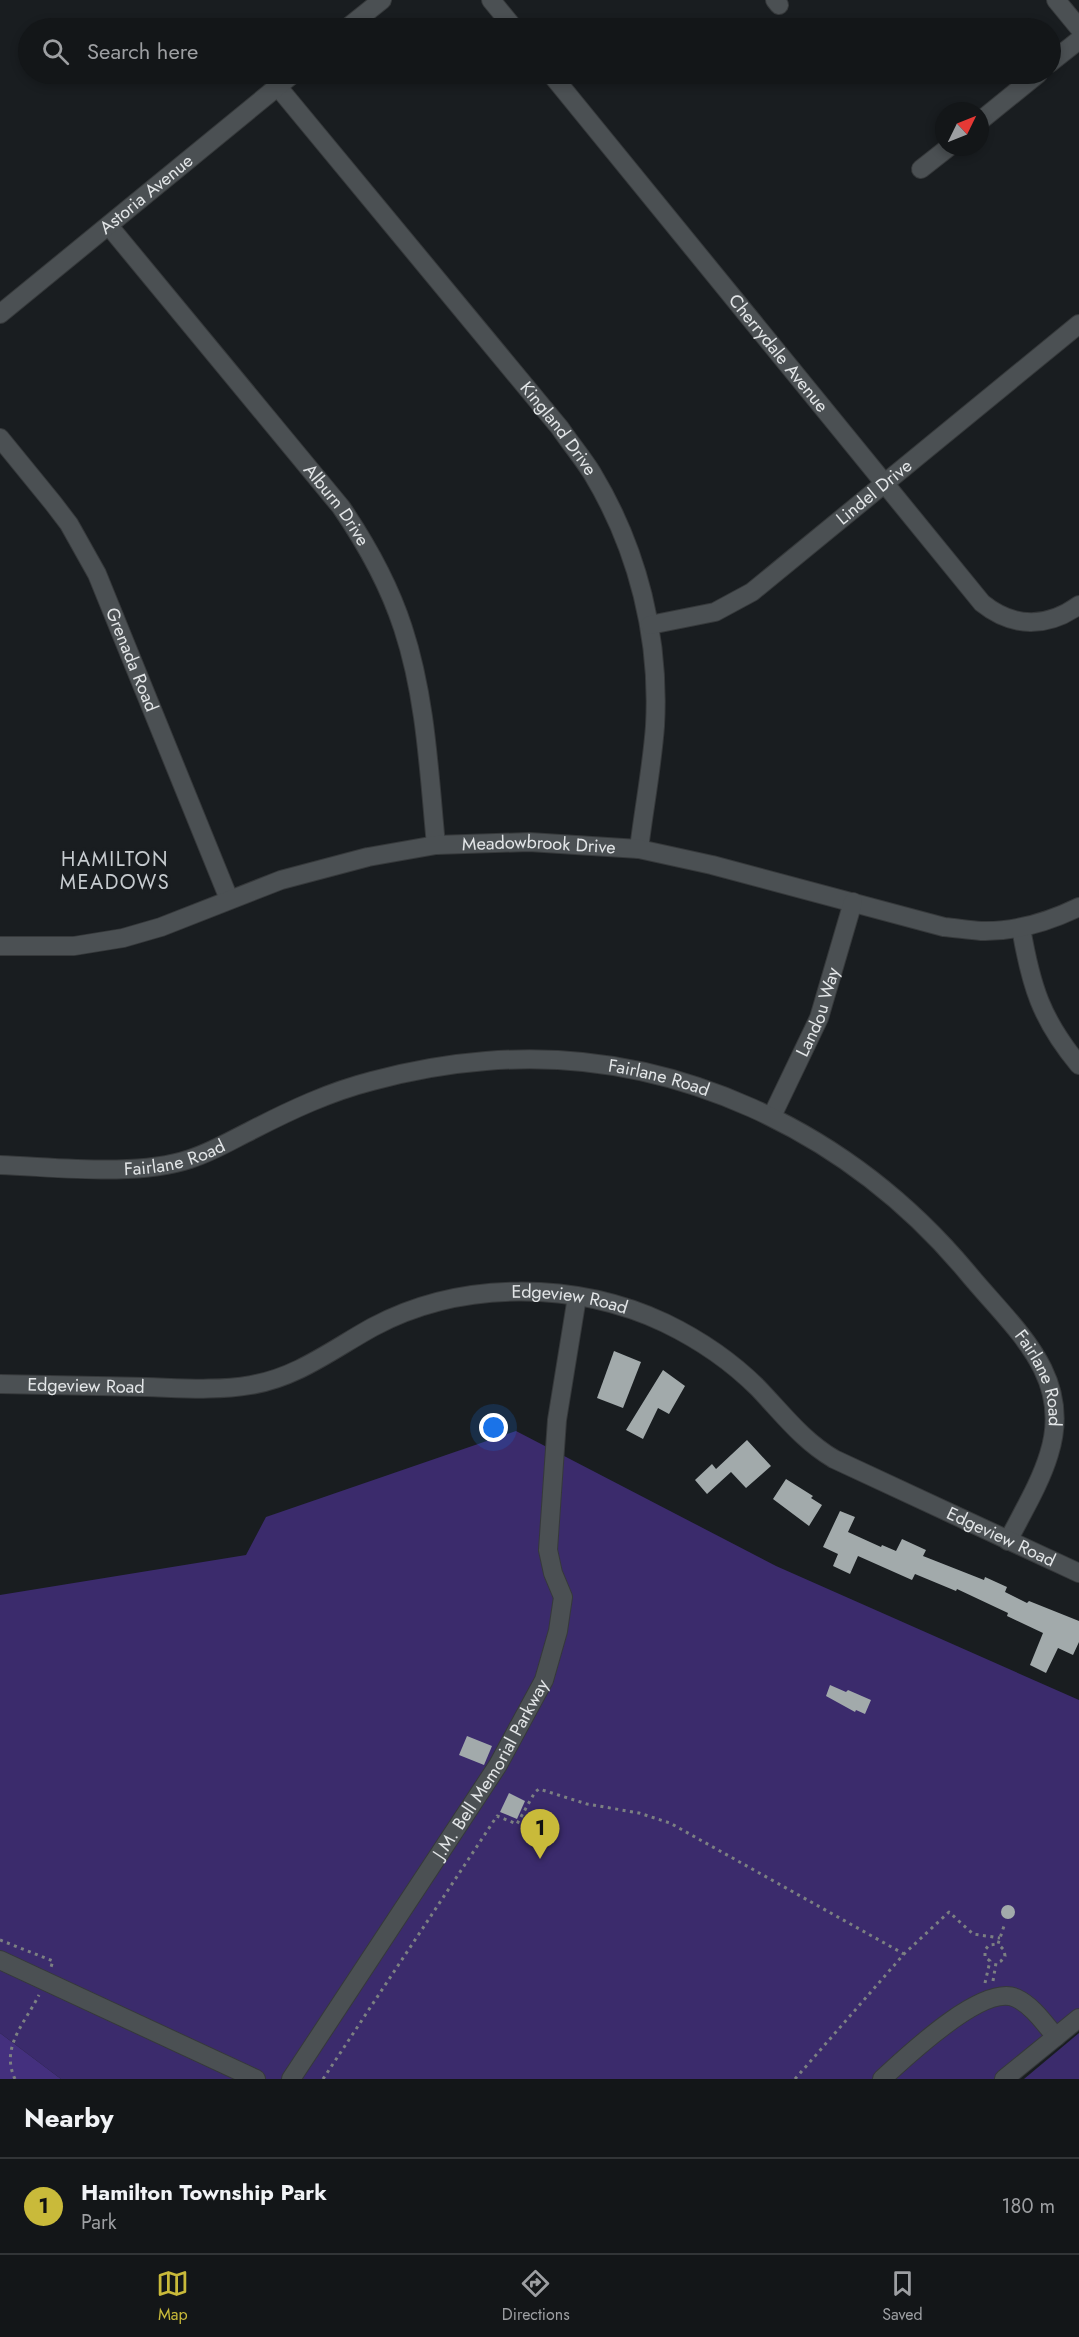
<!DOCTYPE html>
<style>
:root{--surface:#131618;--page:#202325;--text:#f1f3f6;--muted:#9d9fa2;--line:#323537;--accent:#c9ba3a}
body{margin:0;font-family:Jost,sans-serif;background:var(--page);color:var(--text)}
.compass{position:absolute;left:935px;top:102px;width:54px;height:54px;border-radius:50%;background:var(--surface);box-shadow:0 3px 9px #0003;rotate:47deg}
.you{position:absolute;left:494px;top:1428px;width:21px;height:21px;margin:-15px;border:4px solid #fff;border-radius:50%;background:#1a73e8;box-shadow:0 0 0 9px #1a73e833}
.badge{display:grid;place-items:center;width:39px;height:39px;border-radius:50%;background:var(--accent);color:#111;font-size:20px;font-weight:700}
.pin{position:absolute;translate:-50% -50px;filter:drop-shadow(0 2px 3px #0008)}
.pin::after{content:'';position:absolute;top:32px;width:21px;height:18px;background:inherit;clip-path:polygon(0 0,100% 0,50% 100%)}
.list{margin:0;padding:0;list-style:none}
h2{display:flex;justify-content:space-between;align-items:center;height:78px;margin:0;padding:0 24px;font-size:26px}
h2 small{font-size:20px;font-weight:400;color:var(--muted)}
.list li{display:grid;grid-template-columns:39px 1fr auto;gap:18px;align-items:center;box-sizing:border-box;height:96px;padding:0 24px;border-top:2px solid var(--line)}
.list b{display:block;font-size:22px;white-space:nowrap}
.list p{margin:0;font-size:20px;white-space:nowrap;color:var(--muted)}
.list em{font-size:20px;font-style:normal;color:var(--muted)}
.icon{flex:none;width:33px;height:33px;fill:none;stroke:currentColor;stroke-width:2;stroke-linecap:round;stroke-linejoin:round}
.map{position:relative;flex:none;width:1079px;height:2079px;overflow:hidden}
.search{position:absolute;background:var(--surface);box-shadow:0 3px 9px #0003;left:18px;right:18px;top:18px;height:66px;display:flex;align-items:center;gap:15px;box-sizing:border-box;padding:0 21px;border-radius:33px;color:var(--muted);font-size:22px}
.sheet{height:174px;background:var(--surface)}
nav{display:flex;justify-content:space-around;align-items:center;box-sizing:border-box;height:84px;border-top:2px solid var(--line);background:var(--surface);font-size:16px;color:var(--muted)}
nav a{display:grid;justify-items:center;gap:3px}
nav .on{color:var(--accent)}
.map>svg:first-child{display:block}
.green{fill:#3b2b6c}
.forest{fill:#44307e}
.building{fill:#a2aaab}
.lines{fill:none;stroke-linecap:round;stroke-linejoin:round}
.minor-casing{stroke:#36393b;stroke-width:20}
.path{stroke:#7c8082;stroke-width:3;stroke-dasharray:3 4.5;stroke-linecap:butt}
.minor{stroke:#4b5053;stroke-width:18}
.labels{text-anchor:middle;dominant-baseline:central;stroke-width:6;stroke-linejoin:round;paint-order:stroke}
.street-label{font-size:18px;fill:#e2e5e7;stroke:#191d20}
.neighbourhood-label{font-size:20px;letter-spacing:1.5px;fill:#c6cbcf;stroke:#191d20}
</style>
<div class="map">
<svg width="1079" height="2079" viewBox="0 0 1079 2079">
<rect width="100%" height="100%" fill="#191d20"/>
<g class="green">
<path d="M516 1431 776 1566 1079 1700V2018L1004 2079H61L0 2033V1595L246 1555 266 1517Z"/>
<path d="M1079 2033V2079H1024Z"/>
</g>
<path class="forest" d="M0 2033 61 2079H0Z"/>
<g class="building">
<path d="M614 1351 641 1362 623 1408 597 1398Z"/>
<path d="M663 1370 685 1386 669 1414 658 1408 643 1439 626 1430Z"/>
<path d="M747 1440 771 1466 746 1488 731 1472 707 1494 695 1480 712 1464 716 1469Z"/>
<path d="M786 1479 813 1496 811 1498 822 1505 809 1526 773 1499Z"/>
<path d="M840 1511 855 1517 848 1532 881 1547 882 1545 896 1551 902 1539 926 1550 923 1556 984 1580 985 1577 1007 1587 1005 1592 1027 1603 1029 1601 1079 1621V1642L1073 1655 1058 1648 1046 1673 1030 1665 1043 1633 1007 1616 1008 1613 957 1589 956 1591 915 1574 912 1580 858 1556 850 1574 833 1566 838 1554 823 1547Z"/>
<path d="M830 1685 846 1692 848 1690 871 1700 865 1714 856 1710 855 1712 826 1696Z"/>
<path d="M467 1736 492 1746 484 1765 459 1755Z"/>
<path d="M509 1793 525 1801 517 1819 500 1812Z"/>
<circle cx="1008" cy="1912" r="7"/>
</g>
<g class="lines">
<defs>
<g id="minor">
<path d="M491 0 514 28"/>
<path d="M775 0 779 5"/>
<path d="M1056 0 1079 28"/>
<path d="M347 28 382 0"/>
<path d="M1050 63 1079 40"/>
<path id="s1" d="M551 74 982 603C1013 628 1047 628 1079 605"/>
<path id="s2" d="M278 87 560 428C570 443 582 457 592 473 638 549 660 638 655 726 652 767 644 808 639 849"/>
<path d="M980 121 1038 74"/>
<path d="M921 169 949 147"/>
<path id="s3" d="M109 226 341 507C367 545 389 585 403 628 426 698 429 773 436 845"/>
<path id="s4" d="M0 314 293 74"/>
<path id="s5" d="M0 438 53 503 69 524 97 574 229 899"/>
<path id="s6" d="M650 625 715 612 752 592 1079 324"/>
<path d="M1021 928C1031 986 1041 1019 1079 1065"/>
<path id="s7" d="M0 946H74L123 938 161 927 281 880 368 857 436 845 529 842 639 849 712 865 944 927C956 928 968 930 981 931 1016 932 1048 922 1079 907"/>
<path id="s8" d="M772 1116 819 1018 853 902"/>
<path id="s9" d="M0 1165C57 1167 136 1177 190 1159 212 1152 232 1140 252 1130 291 1110 329 1092 372 1081 409 1071 447 1064 486 1061 672 1046 849 1131 967 1272 1013 1328 1074 1375 1049 1454 1040 1484 1022 1513 1008 1541"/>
<path id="s10" d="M0 1384C49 1385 97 1386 146 1387 181 1388 216 1391 251 1385 298 1377 333 1349 373 1327 461 1280 575 1281 665 1323 698 1339 731 1361 758 1388 782 1413 803 1441 834 1459L1079 1573"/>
<path d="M0 1960 256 2079"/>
<path id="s11" d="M291 2079 498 1765 544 1680 558 1631 563 1597 553 1573 548 1550 557 1420 577 1297"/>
<path d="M882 2079C906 2057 983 1983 1016 1998 1033 2006 1044 2023 1056 2037"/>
<path d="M1004 2079 1079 2018"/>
</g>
</defs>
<use href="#minor" class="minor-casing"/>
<g class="path">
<path d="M0 1940 53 1961 51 1967"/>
<path d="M993 1981 996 1963 1001 1961 1005 1956 1004 1950 998 1944 1005 1923"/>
<path d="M985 1983 990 1961 985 1957V1950L989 1945 998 1944"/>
<path d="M15 2079C0 2047 25 2023 39 1995"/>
<path d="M323 2079 497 1816 517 1824 535 1792 539 1789 587 1804 639 1813 670 1823 904 1954"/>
<path d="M795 2079 904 1954 949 1912 973 1934 1000 1938"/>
</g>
<use href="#minor" class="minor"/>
</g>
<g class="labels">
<g class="street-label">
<text stroke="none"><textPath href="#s4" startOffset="189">Astoria Avenue</textPath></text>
<text stroke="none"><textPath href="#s1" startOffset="360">Cherrydale Avenue</textPath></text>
<text stroke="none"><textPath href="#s2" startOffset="442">Kingland Drive</textPath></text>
<text stroke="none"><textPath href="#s6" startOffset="266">Lindel Drive</textPath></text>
<text stroke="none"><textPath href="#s3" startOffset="360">Alburn Drive</textPath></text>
<text stroke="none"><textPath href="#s5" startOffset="260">Grenada Road</textPath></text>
<text stroke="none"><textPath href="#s7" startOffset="554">Meadowbrook Drive</textPath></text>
<text stroke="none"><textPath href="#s8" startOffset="114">Landou Way</textPath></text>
<text stroke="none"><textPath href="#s9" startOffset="680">Fairlane Road</textPath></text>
<text stroke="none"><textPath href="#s9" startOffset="176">Fairlane Road</textPath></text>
<text stroke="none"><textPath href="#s10" startOffset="590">Edgeview Road</textPath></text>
<text stroke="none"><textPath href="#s9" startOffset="1182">Fairlane Road</textPath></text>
<text stroke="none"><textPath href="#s10" startOffset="86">Edgeview Road</textPath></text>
<text stroke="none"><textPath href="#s10" startOffset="1092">Edgeview Road</textPath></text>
<text stroke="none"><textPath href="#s11" startOffset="369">J.M. Bell Memorial Parkway</textPath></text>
</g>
<g class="neighbourhood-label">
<text x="115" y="859">HAMILTON<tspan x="115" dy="23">MEADOWS</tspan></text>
</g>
</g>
</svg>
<svg class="compass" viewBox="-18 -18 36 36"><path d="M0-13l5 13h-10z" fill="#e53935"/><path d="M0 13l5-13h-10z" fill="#9d9fa2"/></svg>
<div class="you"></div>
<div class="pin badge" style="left:540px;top:1859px">1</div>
<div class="search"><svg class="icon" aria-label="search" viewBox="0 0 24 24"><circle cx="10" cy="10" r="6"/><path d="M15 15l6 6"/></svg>Search here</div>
</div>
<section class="sheet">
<h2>Nearby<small></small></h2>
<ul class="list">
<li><span class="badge">1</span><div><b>Hamilton Township Park</b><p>Park</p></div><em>180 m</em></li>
</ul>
</section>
<nav>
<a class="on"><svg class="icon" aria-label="map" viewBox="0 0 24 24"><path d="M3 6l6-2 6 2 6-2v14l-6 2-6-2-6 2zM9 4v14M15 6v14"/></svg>Map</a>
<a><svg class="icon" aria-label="directions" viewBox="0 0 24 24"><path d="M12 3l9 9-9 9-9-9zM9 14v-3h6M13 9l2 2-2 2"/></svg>Directions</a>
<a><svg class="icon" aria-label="saved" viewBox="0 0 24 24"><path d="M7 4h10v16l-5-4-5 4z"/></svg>Saved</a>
</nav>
